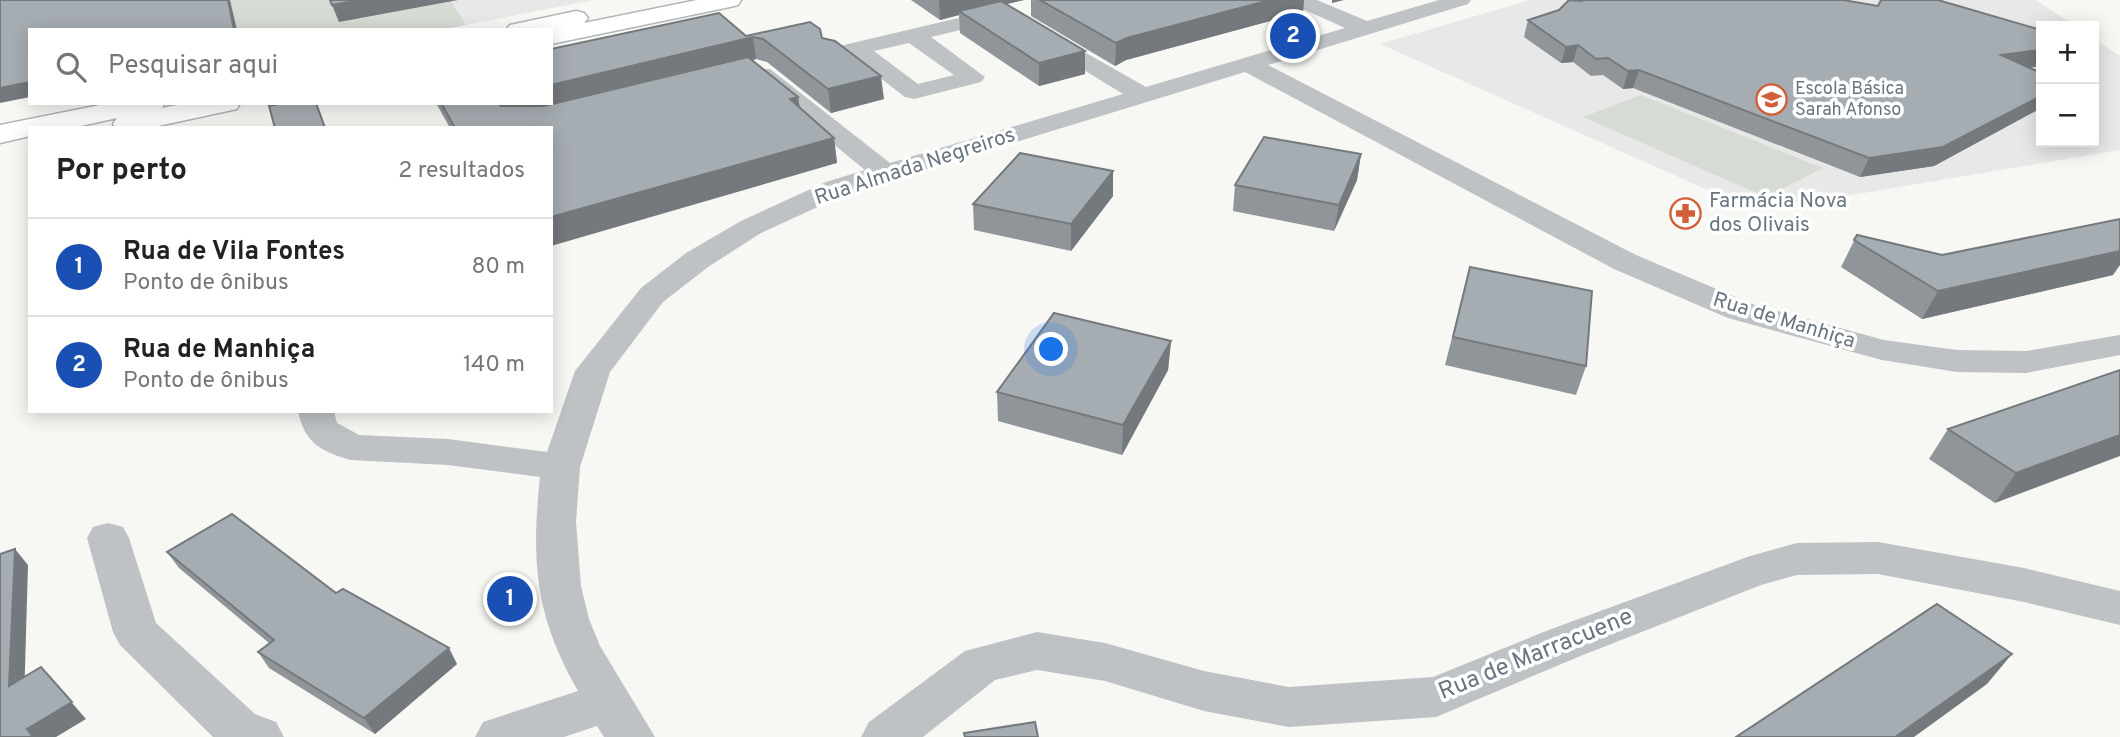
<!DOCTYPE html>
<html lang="pt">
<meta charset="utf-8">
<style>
:root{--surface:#fff;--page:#f6f6f6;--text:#222;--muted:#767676;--line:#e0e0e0;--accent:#0f766e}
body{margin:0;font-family:Overpass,sans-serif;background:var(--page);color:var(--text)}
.controls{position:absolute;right:21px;top:21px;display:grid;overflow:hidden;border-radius:0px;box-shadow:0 4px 18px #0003}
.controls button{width:63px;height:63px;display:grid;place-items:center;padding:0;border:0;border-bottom:2px solid var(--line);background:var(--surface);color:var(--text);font:35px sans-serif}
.you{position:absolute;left:1052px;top:350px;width:24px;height:24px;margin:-18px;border:5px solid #fff;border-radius:50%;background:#1a73e8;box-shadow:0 0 0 10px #1a73e833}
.badge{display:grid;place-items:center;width:46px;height:46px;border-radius:50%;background:var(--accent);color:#fff;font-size:23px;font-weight:700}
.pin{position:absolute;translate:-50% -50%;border:4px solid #fff;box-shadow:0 2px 7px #0006}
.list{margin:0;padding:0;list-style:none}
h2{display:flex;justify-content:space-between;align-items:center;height:91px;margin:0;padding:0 28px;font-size:30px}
h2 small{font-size:23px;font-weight:400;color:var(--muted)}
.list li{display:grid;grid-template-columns:46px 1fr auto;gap:21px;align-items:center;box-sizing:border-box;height:98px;padding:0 28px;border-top:2px solid var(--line)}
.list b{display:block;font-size:26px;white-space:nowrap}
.list p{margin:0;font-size:23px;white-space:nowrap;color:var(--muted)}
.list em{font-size:23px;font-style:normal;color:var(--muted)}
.icon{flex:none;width:38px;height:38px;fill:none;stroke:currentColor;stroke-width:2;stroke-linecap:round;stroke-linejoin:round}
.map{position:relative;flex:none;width:2120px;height:737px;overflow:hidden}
.search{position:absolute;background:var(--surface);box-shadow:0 4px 18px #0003;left:28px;top:28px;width:525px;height:77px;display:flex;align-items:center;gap:18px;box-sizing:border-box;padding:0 24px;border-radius:0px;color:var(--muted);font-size:26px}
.panel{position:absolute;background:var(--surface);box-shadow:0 4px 18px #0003;left:28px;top:126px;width:525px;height:287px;border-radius:0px}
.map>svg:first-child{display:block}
.built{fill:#e7e8e7}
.green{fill:#d6dbd4}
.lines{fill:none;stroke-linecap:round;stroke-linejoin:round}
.primary-casing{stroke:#b2b6b9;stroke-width:3}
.street{fill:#bec2c5;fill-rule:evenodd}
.primary{fill:#fff;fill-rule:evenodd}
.wall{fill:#8f9599}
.shaded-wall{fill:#74797d}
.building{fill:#a6adb2;stroke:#74797d;stroke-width:2}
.labels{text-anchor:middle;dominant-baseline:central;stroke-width:7;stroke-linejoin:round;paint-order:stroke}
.far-poi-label{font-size:18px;fill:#697682;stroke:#fff;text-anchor:start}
.street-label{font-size:21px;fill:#697682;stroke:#fff}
.poi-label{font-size:21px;fill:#697682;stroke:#fff;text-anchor:start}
.near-street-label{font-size:24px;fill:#697682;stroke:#fff}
</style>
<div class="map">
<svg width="2120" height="737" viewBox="0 0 2120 737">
<rect width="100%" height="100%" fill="#f7f7f4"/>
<g class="built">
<path d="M452 0H594L466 25Z"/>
<path d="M1530 0H1576L1648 14 1795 0H2036L2075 26H2041V142H2094V39L2120 56V150L1840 197 1819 191 1796 204 1755 211 1380 44Z"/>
</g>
<g class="green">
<path d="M105 0H451L466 25 441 30H105Z"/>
<path d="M1641 95 1823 168 1766 197 1583 117Z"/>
</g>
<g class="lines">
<defs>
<g id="primary">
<path d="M697 0H741L738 5 730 7 551 44V30H506L510 25 576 11 584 13 588 18 584 23Z"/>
<path d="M110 103H165L162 108 187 103H240L237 109 149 128H116L113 124 117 118 72 128H30V136L0 143V125Z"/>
</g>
</defs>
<use href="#primary" class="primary-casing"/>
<g class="street">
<path d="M1289 0H1317L1367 21 1439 0H1471L1468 4 1268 65 1636 255 1752 304 1884 340 1957 350 2026 351 2120 335V355L2026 373 1957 372 1882 360 1728 318 1614 269 1245 72 846 194 761 233 708 267 663 302 610 372 580 467 576 522 581 586 589 619 600 646 655 737H604L597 726 564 737H475L483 722 578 691C535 616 531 562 540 477L448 465 351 460C321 452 304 442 298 411H334L337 423 359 435 448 439 547 452 575 371 641 288 686 253 741 221 826 182 865 170 754 79 750 74 754 69H770L890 163 1123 94 1002 20 931 37 985 77 981 82 914 99 905 97 853 57 835 61 827 59 824 54 827 49 1005 7 1146 87 1345 28 1292 4ZM909 43 954 75 918 84 874 51Z"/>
<path d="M108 523 123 527 129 538 156 623 255 714 276 722 284 737H213L120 645 113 632 87 538 93 527Z"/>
<path d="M1878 542 2024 568 2120 591V625L2024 602 1878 574 1797 575 1761 585 1578 657 1436 717 1289 727 1204 711 1105 681 1037 670 995 680 923 737H861L869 722 965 651 1037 632 1105 643 1204 671 1289 687 1433 677 1546 631 1750 556 1797 543Z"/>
</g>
<use href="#primary" class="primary"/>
</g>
<g class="wall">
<path d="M911 0H1024L1006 4 1085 51V74L1039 86 960 33 959 15 940 20Z"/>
<path d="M1031 0H1304L1303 12 1126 60 1115 66 1031 16Z"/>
<path d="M1582 1 1878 6 2041 30V66L2029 68 2041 73V108L1934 166 1860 177 1633 88 1623 89 1603 75 1591 76 1573 62 1561 63 1524 37 1528 20 1559 10Z"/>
<path d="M746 36 822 38 884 99 831 113 767 62 756 59 753 60 798 97 800 108 834 138 837 163 551 128H450L436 103H551Z"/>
<path d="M1361 154 1357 180 1334 231 1233 211 1235 185Z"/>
<path d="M1113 171V196L1071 251 974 230 973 204Z"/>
<path d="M1857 235 1942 255 2113 275 1922 319 1841 267Z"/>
<path d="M1470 267 1586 366 1576 395 1445 365Z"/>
<path d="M1171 341 1168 370 1122 455 998 421 997 392Z"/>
<path d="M2120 370 1995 503 1929 459 1948 429Z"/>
<path d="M167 552 336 593 457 664 375 734 269 668 258 652 269 643 179 568Z"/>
</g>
<g class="shaded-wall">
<path d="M228 0H230L237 30H234Z"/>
<path d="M360 0H458L339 22 332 5Z"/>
<path d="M939 0H1024L963 14 959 11V15L940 20Z"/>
<path d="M1270 0H1304L1303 12 1126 60 1115 66 1116 43 1127 38Z"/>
<path d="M1332 0H1344L1332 3Z"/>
<path d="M753 37 756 59 512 120 499 104 551 103V85Z"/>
<path d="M1578 45 1573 62 1561 63 1566 47Z"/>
<path d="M2041 50V66L1992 72 2001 55Z"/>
<path d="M1085 51V74L1039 86V63Z"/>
<path d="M1639 70 1633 88 1623 89 1628 71Z"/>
<path d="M881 76 884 99 831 113 828 89Z"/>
<path d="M30 82V97L0 103V88Z"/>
<path d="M2041 96V108L1934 166 1860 177 1869 158Z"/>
<path d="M798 97 802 121 790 99Z"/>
<path d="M834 138 837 163 551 246V217Z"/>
<path d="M1361 154 1357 180 1334 231 1339 205Z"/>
<path d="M1113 171V196L1071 251V224Z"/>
<path d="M2120 251V265L2113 275 1922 319 1938 291Z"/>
<path d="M1171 341 1168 370 1122 455 1123 425Z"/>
<path d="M2120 435V456L1995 503 2016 473Z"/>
<path d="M15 549 28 565 24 702 9 686Z"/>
<path d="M449 648 457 664 375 734 364 718Z"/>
<path d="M2012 654 1987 684 1914 737H1895Z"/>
<path d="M41 667 86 719 56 737H33L27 729Z"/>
</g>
<g class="building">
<path d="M0 0H228L234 30H30V82L0 88Z"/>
<path d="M330 0H360L332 5Z"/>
<path d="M1040 0H1270L1127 38 1116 43Z"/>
<path d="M1569 0 1582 1 1583 0H1843L1878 6 1881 0H1938L2041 30V50L2001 55 2041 73V96L1943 147 1869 158 1639 70 1628 71 1608 58 1596 59 1578 45 1566 47 1528 20 1559 10Z"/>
<path d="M1001 1 1085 51 1039 63 959 11Z"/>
<path d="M719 13 746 36 810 22 820 29 822 38 835 41 881 76 828 89 763 39 753 37 551 85V49Z"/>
<path d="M748 57 798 97 790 99 834 138 551 217V128H455L441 103H499V104L501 106H544Z"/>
<path d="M283 103H316L325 128H275L269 106Z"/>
<path d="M1264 137 1361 154 1339 205 1235 185Z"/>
<path d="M1020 153 1113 171 1071 224 973 204Z"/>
<path d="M2120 219V251L1938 291 1854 240 1857 235 1942 255Z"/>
<path d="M1470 267 1592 291 1586 366 1453 337Z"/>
<path d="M1054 313 1171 341 1123 425 997 392Z"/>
<path d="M2120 370V435L2016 473 1948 429Z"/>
<path d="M232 514 336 593 343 589 449 648 364 718 258 652 274 640 167 552Z"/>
<path d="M15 549 9 686 41 667 72 702 27 729 33 737H0V554Z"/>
<path d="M1937 604 2012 654 1895 737H1736Z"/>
<path d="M1035 722 1038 737H965L964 733Z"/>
</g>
<defs>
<symbol id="school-ring" viewBox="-11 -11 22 22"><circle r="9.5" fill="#fff" stroke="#d25f39" stroke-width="1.5"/><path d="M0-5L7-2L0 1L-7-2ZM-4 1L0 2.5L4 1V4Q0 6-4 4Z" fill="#d25f39"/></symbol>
<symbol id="pharmacy-ring" viewBox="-11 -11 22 22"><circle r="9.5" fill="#fff" stroke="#d25f39" stroke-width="1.5"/><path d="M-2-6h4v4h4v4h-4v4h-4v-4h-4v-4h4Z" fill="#d25f39"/></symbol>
</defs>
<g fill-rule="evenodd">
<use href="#school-ring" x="1754" y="82" width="35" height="35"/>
<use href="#pharmacy-ring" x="1668" y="196" width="35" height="35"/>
</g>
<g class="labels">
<g class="far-poi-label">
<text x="1795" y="89">Escola Básica<tspan x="1795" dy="21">Sarah Afonso</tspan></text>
</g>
<g class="street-label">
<text transform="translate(915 167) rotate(-18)">Rua Almada Negreiros</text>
<text transform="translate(1784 321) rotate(17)">Rua de Manhiça</text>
</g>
<g class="poi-label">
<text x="1709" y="201">Farmácia Nova<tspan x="1709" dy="24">dos Olivais</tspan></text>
</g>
<g class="near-street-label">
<text transform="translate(1536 655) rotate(-22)">Rua de Marracuene</text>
</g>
</g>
</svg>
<div class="controls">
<button>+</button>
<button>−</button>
</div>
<div class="you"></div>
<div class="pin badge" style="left:510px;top:599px;background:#1a4fb4">1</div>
<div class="pin badge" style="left:1293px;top:36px;background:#1a4fb4">2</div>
<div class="search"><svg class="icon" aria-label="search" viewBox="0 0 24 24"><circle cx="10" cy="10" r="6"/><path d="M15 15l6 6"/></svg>Pesquisar aqui</div>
<section class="panel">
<h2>Por perto<small>2 resultados</small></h2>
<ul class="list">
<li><span class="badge" style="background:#1a4fb4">1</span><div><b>Rua de Vila Fontes</b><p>Ponto de ônibus</p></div><em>80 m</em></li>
<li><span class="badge" style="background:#1a4fb4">2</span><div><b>Rua de Manhiça</b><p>Ponto de ônibus</p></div><em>140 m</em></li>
</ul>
</section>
</div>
